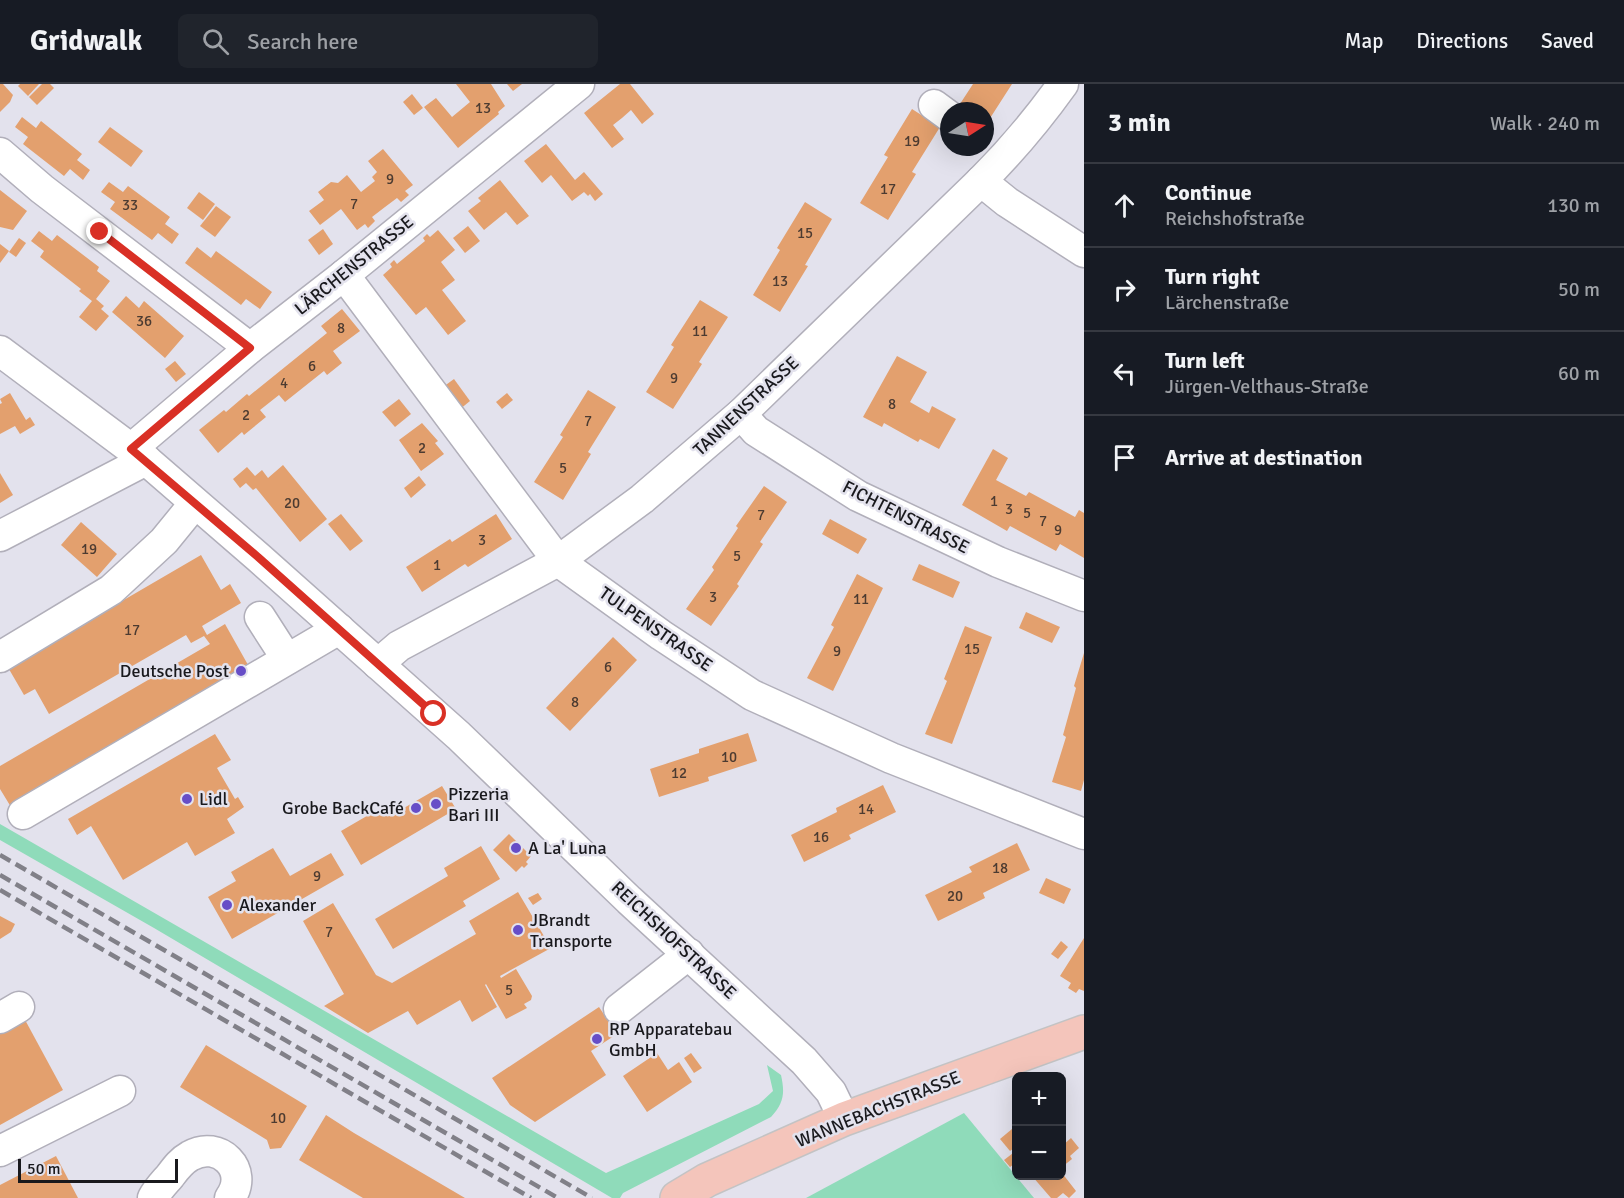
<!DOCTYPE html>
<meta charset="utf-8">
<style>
:root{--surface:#171b24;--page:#20242c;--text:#f1f3f6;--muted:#9ea1a6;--line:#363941}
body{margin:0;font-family:Signika,sans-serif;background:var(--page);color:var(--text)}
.controls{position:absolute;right:18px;bottom:18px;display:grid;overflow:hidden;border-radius:9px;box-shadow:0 6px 24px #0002}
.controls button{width:54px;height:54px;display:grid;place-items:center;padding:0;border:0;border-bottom:2px solid var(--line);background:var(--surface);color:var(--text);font:30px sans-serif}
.compass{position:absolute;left:940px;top:18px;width:54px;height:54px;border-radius:50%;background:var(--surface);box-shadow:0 6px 24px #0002;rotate:78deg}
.scale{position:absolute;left:18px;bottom:15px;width:160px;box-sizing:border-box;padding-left:6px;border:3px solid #19191d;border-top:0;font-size:16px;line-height:21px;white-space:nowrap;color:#19191d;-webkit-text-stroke:4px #e3e2ed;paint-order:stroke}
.stop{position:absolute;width:18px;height:18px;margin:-14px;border:4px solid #d93025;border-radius:50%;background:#fff}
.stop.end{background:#d93025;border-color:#fff;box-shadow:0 2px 6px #0008}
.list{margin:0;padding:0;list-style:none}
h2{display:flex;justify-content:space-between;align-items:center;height:78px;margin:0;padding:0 24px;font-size:26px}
h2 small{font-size:20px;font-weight:400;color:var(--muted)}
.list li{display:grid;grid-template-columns:39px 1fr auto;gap:18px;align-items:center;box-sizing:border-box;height:84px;padding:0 24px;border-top:2px solid var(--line)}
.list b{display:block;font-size:22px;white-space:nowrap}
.list p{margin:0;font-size:20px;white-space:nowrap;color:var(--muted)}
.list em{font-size:20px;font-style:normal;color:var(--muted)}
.icon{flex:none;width:33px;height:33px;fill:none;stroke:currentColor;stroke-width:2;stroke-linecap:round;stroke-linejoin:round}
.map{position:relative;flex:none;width:1084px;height:1114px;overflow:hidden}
header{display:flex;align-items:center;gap:36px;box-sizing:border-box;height:84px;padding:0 30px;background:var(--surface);border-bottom:2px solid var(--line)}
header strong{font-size:28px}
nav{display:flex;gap:33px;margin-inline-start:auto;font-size:21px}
.search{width:420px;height:54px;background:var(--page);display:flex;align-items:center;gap:15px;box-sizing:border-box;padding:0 21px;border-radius:9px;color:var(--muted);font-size:22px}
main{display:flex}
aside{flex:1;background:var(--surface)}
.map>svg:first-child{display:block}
.green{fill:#8fdbba}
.building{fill:#e3a06e}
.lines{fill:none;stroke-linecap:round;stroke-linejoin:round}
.minor-casing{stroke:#b1afba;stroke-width:33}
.major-casing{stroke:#c3c3c4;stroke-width:36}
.minor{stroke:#fff;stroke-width:30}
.major{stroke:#f4c5bb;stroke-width:33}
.rail{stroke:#818088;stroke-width:4.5;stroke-dasharray:12 6;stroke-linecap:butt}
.route{stroke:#d93025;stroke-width:8}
.poi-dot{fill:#674ec7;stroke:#e3e2ed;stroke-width:2}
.labels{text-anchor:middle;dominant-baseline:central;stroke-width:5;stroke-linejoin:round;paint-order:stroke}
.number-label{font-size:15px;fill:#4c3b31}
.street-label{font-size:18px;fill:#19191d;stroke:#e3e2ed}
.poi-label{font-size:18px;fill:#19191d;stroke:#e3e2ed;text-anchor:start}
</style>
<header>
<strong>Gridwalk</strong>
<div class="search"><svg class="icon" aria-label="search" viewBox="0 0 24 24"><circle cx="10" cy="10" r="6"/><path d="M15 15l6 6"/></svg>Search here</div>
<nav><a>Map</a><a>Directions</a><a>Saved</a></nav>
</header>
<main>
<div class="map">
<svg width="1084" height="1114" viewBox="0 0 1084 1114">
<rect width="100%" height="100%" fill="#e3e2ed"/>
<g class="green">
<path d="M0 740 606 1089 759 1020 773 1007 767 981 781 991C785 1009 784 1019 771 1033L623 1109 620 1114H612L154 844 0 756Z"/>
<path d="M964 1029 1034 1114H806Z"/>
</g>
<g class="building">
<path d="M0 0H3L13 11 10 18 0 28Z"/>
<path d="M20 0H39L28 12 18 2Z"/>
<path d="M42 0H50L54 4 37 21 29 13Z"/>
<path d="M456 0H491L505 22 498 28 499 30 458 64 424 23 436 14 452 33 470 18Z"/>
<path d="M507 0H522L513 7Z"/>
<path d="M620 0H630L654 30 642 40 631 26 622 34 613 41 624 55 612 64 584 29Z"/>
<path d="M973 0H1012L985 42V27H964L958 23Z"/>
<path d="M412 10 423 24 414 31 403 18Z"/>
<path d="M912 25 940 43 912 88 916 90 888 136 860 119 888 73 884 71Z"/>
<path d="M22 33 36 44 41 37 82 70 77 76 90 86 83 96 70 85 64 92 23 60 28 53 15 43Z"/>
<path d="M110 43 143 67 131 83 98 58Z"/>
<path d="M546 60 575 96 584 88 603 110 595 117 590 110 588 112 584 108 572 117 551 91 542 99 524 77Z"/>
<path d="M383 65 413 101 405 107 409 111 401 118 397 114 385 123 372 133 375 137 368 144 365 140 357 146 341 125 320 141 309 127 324 116 318 108 331 98 338 99 347 91 361 108 375 97 372 93 377 88 368 77Z"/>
<path d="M500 96 529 132 517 141 506 128 484 146 468 127 481 117 478 114Z"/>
<path d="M109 98 123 108 128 102 170 133 165 140 179 150 172 160 158 149 152 156 110 125 115 118 101 108Z"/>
<path d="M0 106 27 127 13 146 0 143Z"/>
<path d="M199 108 215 120 203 136 187 124Z"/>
<path d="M805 118 832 135 805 181 808 182 780 228 753 211 780 166 777 164Z"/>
<path d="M216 122 231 133 215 153 200 142Z"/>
<path d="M468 142 480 157 465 169 453 154Z"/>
<path d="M323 145 333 160 319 171 308 156Z"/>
<path d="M438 146 455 166 441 178 455 196 442 206 466 237 448 251 426 223 416 231 383 191 392 183 390 180 394 176 397 180 425 157 423 154 427 150 430 153Z"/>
<path d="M39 147 52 157 57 151 99 183 97 187 110 197 96 215 104 222 101 225 109 232 96 247 79 233 92 217 79 207 81 205 40 173 44 167 31 157Z"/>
<path d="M19 154 26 159 16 173 9 168Z"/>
<path d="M0 160 9 167 0 179Z"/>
<path d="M197 163 211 174 216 167 272 208 260 225 246 215 241 221 185 179Z"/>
<path d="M126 212 139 224 144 217 184 252 165 274 112 228Z"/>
<path d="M700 216 728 233 699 278 702 280 673 325 646 308 674 263 671 261Z"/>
<path d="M342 225 360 247 333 267 342 279 327 291 324 287 285 318 279 311 260 326 266 333 244 351 242 348 218 369 199 346 224 326 226 328 247 310 249 312 327 249 321 242Z"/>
<path d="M897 272 927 288 910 318 929 329 932 322 956 335 939 365 920 355 918 358 884 339 882 343 863 333Z"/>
<path d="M175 277 186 290 176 298 165 285Z"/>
<path d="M454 295 470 317 459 326 443 303Z"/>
<path d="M588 306 616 323 588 368 591 370 563 416 534 398 563 353 560 351Z"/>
<path d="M10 309 26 336 30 333 35 341 20 350 15 342 0 350V320L2 319 0 315Z"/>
<path d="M507 309 513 316 502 325 496 318Z"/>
<path d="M399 315 411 330 395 343 382 328Z"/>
<path d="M422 339 438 357 435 359 444 370 421 387 399 356Z"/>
<path d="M993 365 1008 374 996 396 1026 412 1029 408 1075 433 1079 426 1084 429V474L1060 460 1056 467 1010 442 1007 447 962 421Z"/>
<path d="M283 381 327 435 300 458 256 404 253 406 246 399 240 404 233 395 247 383 255 392 262 386 268 394Z"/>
<path d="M0 389 13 411 0 419Z"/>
<path d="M419 392 426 401 411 414 404 404Z"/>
<path d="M764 402 787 418 760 458 763 460 737 500 739 502 711 542 686 525 714 486 712 483 738 444 736 442Z"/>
<path d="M341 430 363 457 350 467 328 440Z"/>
<path d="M496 430 512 455 468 483 465 480 422 508 406 483 450 455 452 458Z"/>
<path d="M830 435 867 455 858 470 822 450Z"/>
<path d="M81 438 117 470 97 493 61 461Z"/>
<path d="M201 471 221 506 230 500 241 519 202 542 207 551 225 540 252 588 11 723 0 705V682L210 560 204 552 191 559 186 551 49 630 35 605 24 611 6 580 19 577Z"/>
<path d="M919 480 960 498 953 514 912 496Z"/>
<path d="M857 490 883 504 833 607 807 594 834 543 831 541Z"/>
<path d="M1026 528 1060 543 1052 559 1019 544Z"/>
<path d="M965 542 992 553 952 660 925 650 947 597 944 595Z"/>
<path d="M613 553 637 576 570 647 546 624Z"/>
<path d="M1084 569V696L1081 707 1052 698 1066 653 1063 651 1076 604 1074 602Z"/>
<path d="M748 649 757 677 708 693 709 697 659 713 650 685 699 669V665Z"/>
<path d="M215 650 231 676 217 684 235 715 238 713 244 723 227 735 235 749 195 772 187 758 123 796 91 742 77 751 68 735Z"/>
<path d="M883 701 896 728 849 751 851 755 804 778 791 751 837 728 836 724Z"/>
<path d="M442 702 456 725 361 781 341 747 384 722 390 732Z"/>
<path d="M509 750 531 772 526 778 528 780 524 784 522 782 516 788 493 766Z"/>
<path d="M1017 759 1030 786 983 809 985 814 938 837 925 811 972 788 969 783Z"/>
<path d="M481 762 500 795 463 817 466 822 393 865 375 835 448 792 444 784Z"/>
<path d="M273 764 290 792 331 769 344 791 232 855 208 813 236 797 231 788Z"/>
<path d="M1046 794 1071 805 1064 820 1039 809Z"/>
<path d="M518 808 551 864 500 892 501 894 516 885 532 912 531 916 524 920 527 924 506 935 486 900 485 901 497 923 472 938 460 916 417 941 408 927 368 949 324 922 344 910 303 837 333 819 376 891 392 899 476 850 469 837Z"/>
<path d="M538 809 542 815 533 821 528 814Z"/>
<path d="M0 832 15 840 11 848 0 855Z"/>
<path d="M1084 854V907L1079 905 1076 909 1068 904 1071 899 1060 892Z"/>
<path d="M1061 857 1068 863 1058 875 1051 870Z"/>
<path d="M599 923 617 950 591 967 606 991 535 1038 510 1021 492 994Z"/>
<path d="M24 934 63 1006 0 1041V947Z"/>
<path d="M206 961 307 1022 281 1064 270 1065 267 1056 180 1003Z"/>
<path d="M657 969 668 986 679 978 692 998 647 1028 623 992Z"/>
<path d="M691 969 702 984 694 989 684 974Z"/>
<path d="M326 1031 354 1049 465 1114H363L299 1076Z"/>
<path d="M1012 1045 1017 1051V1062L1010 1067 1000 1055Z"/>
<path d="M1071 1054 1079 1064 1070 1072 1072 1075 1062 1083V1062Z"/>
<path d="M1017 1066V1083L1014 1080 1010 1083 1004 1076Z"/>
<path d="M56 1072 78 1114H0V1101Z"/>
<path d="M1062 1089 1076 1107 1069 1114 1063 1109 1057 1114H1051L1032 1092H1062Z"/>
</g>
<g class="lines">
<defs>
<g id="minor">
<path d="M934 21 949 32"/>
<path d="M0 69 42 105 250 264"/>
<path d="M981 97 1007 118 1084 168"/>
<path d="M344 191 558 477 661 551 752 611 891 674 1084 750"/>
<path d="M0 267 146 376 258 473 459 652 629 816 804 977 831 1008 844 1035"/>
<path d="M741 330 756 347 858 412 998 478 1084 512"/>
<path d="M131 365 250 264 344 191 579 0"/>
<path d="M0 452 146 376"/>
<path d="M260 533 287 575"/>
<path d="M0 573 111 506 164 457 195 419"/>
<path d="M378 580 399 562 558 477 642 415 741 330 981 97C1011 67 1038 35 1063 0"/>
<path d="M23 730 339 545"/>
<path d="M619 925 689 870"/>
<path d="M0 934 19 923"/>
<path d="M0 1067 120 1007"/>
<path d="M153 1114C157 1106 164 1099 170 1092 176 1084 181 1077 190 1072 219 1055 250 1086 230 1114"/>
</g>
<path id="major" d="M677 1114 707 1096 844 1035 1084 948"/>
</defs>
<use href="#minor" class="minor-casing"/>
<use href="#major" class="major-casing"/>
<use href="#minor" class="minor"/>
<use href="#major" class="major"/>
<g class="rail">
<path d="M0 771 592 1114"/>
<path d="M0 791 558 1114"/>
<path d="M0 806 531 1114"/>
</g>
</g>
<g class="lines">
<path class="route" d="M100 148 250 264 131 365 258 473 434 630"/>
</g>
<g class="poi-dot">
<circle cx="241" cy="587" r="6"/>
<circle cx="187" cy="715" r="6"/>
<circle cx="436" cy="720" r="6"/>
<circle cx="416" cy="724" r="6"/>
<circle cx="516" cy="764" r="6"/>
<circle cx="227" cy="821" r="6"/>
<circle cx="518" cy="846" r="6"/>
<circle cx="597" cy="955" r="6"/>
</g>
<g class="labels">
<g class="number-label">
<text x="483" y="24">13</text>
<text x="912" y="57">19</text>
<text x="390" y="95">9</text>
<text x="888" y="105">17</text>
<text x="354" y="120">7</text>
<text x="130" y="121">33</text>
<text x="805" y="149">15</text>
<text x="780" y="197">13</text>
<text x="144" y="237">36</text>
<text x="341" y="244">8</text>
<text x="700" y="247">11</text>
<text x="312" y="282">6</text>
<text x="674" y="294">9</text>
<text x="284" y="299">4</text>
<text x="892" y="320">8</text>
<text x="246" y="331">2</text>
<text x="588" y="337">7</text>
<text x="422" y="364">2</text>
<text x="563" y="384">5</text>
<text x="994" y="417">1</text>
<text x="292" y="419">20</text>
<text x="1009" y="425">3</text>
<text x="1027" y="429">5</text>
<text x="761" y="431">7</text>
<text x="1043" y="437">7</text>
<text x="1058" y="446">9</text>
<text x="482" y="456">3</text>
<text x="89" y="465">19</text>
<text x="737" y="472">5</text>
<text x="437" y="481">1</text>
<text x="713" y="513">3</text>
<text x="861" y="515">11</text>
<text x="132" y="546">17</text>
<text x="972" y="565">15</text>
<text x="837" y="567">9</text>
<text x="608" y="583">6</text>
<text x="575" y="618">8</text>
<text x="729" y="673">10</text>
<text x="679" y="689">12</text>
<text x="866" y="725">14</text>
<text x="821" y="753">16</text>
<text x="1000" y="784">18</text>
<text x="317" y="792">9</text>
<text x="955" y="812">20</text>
<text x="329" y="848">7</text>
<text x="509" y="906">5</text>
<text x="278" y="1034">10</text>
</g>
<g class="street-label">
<text transform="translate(354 181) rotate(-39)">LÄRCHENSTRASSE</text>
<text transform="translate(746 322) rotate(-43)">TANNENSTRASSE</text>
<text transform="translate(906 433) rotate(27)">FICHTENSTRASSE</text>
<text transform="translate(656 545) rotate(35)">TULPENSTRASSE</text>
<text transform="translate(674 856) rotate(43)">REICHSHOFSTRASSE</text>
<text transform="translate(878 1025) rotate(-22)">WANNEBACHSTRASSE</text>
</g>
<g class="poi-label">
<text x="229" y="587" text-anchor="end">Deutsche Post</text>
<text x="448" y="710">Pizzeria<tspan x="448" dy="21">Bari III</tspan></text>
<text x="199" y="715">Lidl</text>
<text x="404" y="724" text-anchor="end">Grobe BackCafé</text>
<text x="528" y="764">A La' Luna</text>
<text x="239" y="821">Alexander</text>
<text x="530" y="836">JBrandt<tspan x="530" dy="21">Transporte</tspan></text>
<text x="609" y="945">RP Apparatebau<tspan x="609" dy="21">GmbH</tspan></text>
</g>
</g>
</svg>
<div class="controls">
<button>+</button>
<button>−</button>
</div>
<svg class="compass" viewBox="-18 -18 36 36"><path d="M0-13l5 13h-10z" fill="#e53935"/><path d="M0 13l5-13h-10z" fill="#9ea1a6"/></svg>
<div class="scale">50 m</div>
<div class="stop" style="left:434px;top:630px"></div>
<div class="stop end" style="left:100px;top:148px"></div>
</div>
<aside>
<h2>3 min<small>Walk · 240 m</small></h2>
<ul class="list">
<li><svg class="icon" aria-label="ahead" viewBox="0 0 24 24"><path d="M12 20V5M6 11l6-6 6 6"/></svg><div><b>Continue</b><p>Reichshofstraße</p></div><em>130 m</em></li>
<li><svg class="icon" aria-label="right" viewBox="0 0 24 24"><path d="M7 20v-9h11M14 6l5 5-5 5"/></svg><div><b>Turn right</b><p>Lärchenstraße</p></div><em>50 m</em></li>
<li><svg class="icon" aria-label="left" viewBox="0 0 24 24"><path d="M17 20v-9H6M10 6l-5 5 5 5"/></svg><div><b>Turn left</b><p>Jürgen-Velthaus-Straße</p></div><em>60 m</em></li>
<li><svg class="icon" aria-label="arrive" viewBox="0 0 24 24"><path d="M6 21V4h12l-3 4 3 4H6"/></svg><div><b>Arrive at destination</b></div></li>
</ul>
</aside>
</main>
